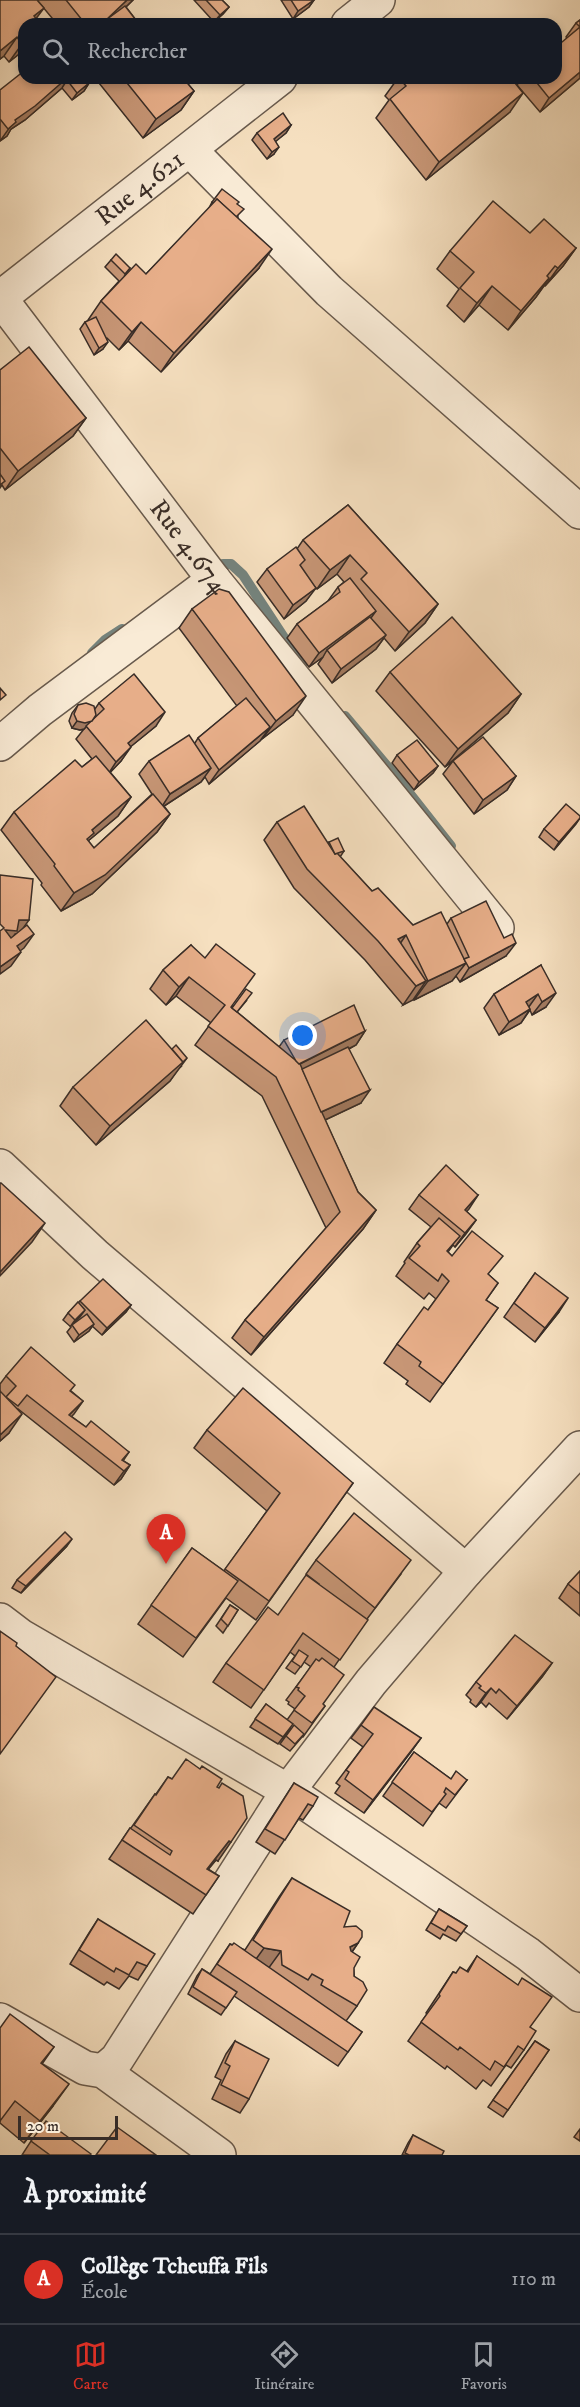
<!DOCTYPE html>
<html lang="fr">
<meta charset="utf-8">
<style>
:root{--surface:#171b24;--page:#20242c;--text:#f1f3f6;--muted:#9ea1a6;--line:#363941;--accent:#d93025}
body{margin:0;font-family:"IM FELL DW Pica",serif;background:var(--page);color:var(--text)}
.scale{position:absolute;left:18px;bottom:15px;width:100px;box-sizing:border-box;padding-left:6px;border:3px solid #392d27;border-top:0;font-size:16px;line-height:21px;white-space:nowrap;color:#392d27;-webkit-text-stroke:4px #f9ebd6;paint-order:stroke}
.you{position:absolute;left:303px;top:1036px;width:21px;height:21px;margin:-15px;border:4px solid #fff;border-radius:50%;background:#1a73e8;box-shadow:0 0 0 9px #1a73e833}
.badge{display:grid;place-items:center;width:39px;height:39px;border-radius:50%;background:var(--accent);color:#fff;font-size:20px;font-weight:700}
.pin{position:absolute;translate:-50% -50px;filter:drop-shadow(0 2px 3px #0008)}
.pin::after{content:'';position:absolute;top:32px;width:21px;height:18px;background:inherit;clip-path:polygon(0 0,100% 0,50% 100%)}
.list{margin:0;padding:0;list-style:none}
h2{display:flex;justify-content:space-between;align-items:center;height:78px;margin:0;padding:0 24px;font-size:26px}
h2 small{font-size:20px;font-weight:400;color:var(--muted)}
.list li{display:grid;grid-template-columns:39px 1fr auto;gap:18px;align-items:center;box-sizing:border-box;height:90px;padding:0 24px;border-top:2px solid var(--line)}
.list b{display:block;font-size:22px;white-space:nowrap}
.list p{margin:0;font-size:20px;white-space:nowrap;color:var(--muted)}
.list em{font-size:20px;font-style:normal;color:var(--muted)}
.icon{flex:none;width:33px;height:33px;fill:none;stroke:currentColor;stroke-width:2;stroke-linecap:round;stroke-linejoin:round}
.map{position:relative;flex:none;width:580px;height:2155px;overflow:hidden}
.search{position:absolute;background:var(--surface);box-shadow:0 3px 9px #0003;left:18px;right:18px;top:18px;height:66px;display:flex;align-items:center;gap:15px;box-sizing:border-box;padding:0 21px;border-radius:18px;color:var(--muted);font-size:22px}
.sheet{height:168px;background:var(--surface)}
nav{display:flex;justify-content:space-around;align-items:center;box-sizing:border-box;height:84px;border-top:2px solid var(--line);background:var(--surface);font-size:16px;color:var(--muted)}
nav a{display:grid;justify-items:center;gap:3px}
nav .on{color:var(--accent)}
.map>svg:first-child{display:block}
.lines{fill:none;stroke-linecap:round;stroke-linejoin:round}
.stream{stroke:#75837d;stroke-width:10}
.minor-casing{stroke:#685a4d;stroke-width:36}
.minor{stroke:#f9ebd6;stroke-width:33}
.wall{fill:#c79676;stroke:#392d27;stroke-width:1.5}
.shaded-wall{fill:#a27a60;stroke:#392d27;stroke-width:1.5}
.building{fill:#e7ae89;stroke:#392d27;stroke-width:1.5}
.labels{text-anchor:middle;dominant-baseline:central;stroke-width:4.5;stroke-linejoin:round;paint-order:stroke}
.street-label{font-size:26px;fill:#392d27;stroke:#f9ebd6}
</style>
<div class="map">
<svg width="580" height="2155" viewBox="0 0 580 2155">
<rect width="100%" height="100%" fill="#f6e0c0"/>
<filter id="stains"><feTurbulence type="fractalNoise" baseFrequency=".00333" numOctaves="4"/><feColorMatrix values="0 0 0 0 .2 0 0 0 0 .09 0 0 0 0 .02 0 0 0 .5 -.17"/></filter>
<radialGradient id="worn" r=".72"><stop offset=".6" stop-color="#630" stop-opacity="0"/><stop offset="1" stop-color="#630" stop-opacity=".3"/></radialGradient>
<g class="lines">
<g class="stream">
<path d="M223 564H231L243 575 302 665"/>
<path d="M92 653 105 640 122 629"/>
<path d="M345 716 403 785 451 846"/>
</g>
<defs>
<g id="minor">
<path d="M348 24 378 0"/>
<path d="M190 150 329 291 580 512"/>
<path id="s1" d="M0 298 214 580 497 928"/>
<path id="s2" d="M0 298 280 78"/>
<path d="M0 744 40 710 214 580"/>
<path d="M0 1166 95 1255 466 1571"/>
<path d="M0 1620 21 1636 288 1791 528 1954 580 1995"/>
<path d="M0 2020 85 2068 103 2071 219 2155"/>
<path d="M103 2071 117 2059 288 1791 371 1682 466 1571 580 1448"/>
</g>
</defs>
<use href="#minor" class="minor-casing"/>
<use href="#minor" class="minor"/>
</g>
<g class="wall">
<path d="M0 0 36 19 24 50 9 62 4 56 0 59Z"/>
<path d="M37 0H133L126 7 139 24H57Z"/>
<path d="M194 0H222L229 7 223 14 214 22Z"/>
<path d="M281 0H314L309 7 293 19Z"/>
<path d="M580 20V78L540 112 517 85 522 78H556L567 38 566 37 576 23Z"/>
<path d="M85 78 89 83 84 91 72 100 62 88 25 120 11 129 7 136 0 141V90Z"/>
<path d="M95 78H183L194 91 181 110 143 138Z"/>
<path d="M398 78H511L510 112 426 180 376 118 389 100 385 96Z"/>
<path d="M291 125 286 133 275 141 274 154 267 159 252 140 257 133Z"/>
<path d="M212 202 237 204 238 218 259 268 161 372 128 341 119 350 107 338 103 349 94 355 80 329 85 322 88 321V320L101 301 119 281 105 267 111 260 130 268 125 275 146 274 208 210Z"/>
<path d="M530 233 576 248 563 266 545 286H544L536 297 508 330 479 305 464 322 447 306 459 289 437 269 450 251Z"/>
<path d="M0 370 86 418 73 436 5 490 2 485 0 488Z"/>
<path d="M348 505 438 604 425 623 395 651 384 638 376 649 332 683 318 664 323 657 309 667 287 638 297 624 328 601 338 587 344 582 337 574 317 589 315 587 306 601 284 619 257 582 267 569 297 549 303 540Z"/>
<path d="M192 609 293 715 262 739 209 784 205 777 201 782 164 806 170 814 157 832 92 894 61 911 41 885 42 883 1 830 14 812 82 767 92 759 76 739 84 729 80 730 72 728 69 721 72 713 78 705 95 709 99 703 156 726 130 747 121 761 110 772 131 797 118 816 88 841 94 848 152 794 139 774 149 761 195 743 198 738 237 706 179 628Z"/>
<path d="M390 672 521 694 508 713 453 760 516 776 507 790 474 814 443 774 453 761 445 767 376 691Z"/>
<path d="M397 755 438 766 433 773 414 790 392 763Z"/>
<path d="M580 818 554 850 539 837 544 829Z"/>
<path d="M277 822 328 843 329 842 344 851 340 857 372 891 413 925 447 924 451 918 506 956 460 982 456 976 452 981 414 1000V998L403 1005 365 960 294 888 264 840Z"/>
<path d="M191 945 231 1007 247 1000 237 1012 279 1047 284 1040 365 1031 356 1045 349 1049 361 1103 325 1120 358 1192 376 1210 363 1229 251 1355 232 1338 245 1320 326 1228 262 1096 195 1045 211 1023 176 996 166 1005 150 989 163 970Z"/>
<path d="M541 965 546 1007 532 1015 530 1010 521 1023 499 1035 484 1008 494 994Z"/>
<path d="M182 1066 178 1069 170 1081 96 1145 60 1106 73 1087Z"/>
<path d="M419 1195H478L466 1211 476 1220 455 1247 453 1245 448 1252 452 1256 489 1275 498 1283 486 1300 498 1308 430 1402 406 1384 408 1381 384 1363 397 1344 428 1310 436 1299 429 1293 424 1299 396 1276 405 1263 404 1262 417 1243 431 1227 409 1209Z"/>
<path d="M535 1273 559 1312 535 1342 504 1317Z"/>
<path d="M80 1301 131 1305 126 1312 102 1335 92 1326 89 1331 74 1342 67 1332 71 1327 63 1320 68 1313Z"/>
<path d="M6 1376 71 1391 83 1401 71 1416 86 1427 129 1452 123 1461 130 1465 121 1479 114 1485 18 1409 9 1433 0 1441V1384Z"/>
<path d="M207 1430 353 1483 256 1620 226 1598 183 1657 138 1624 192 1548 224 1571 267 1511 194 1448Z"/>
<path d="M67 1546 21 1593 12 1588 17 1580Z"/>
<path d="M316 1560 401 1574 367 1619 334 1667 323 1704 325 1706 303 1737H302L290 1751 280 1744 291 1729 290 1728 278 1744 250 1727 266 1704 287 1720 295 1709 288 1704 289 1702 286 1700 311 1667 304 1662 295 1674 286 1668 295 1656 290 1652 251 1708 213 1682 226 1663 278 1615 319 1584 306 1574Z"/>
<path d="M580 1571V1616L559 1598 568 1584Z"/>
<path d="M230 1605 238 1610 223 1633 216 1626Z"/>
<path d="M552 1663 542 1677 507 1719 489 1703 486 1707 481 1702 476 1707 470 1702 471 1700 466 1695 476 1682Z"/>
<path d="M361 1725 421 1738 364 1813 335 1793 340 1786 336 1783 363 1747 351 1738Z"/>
<path d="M414 1752 451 1779 467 1780 446 1808 439 1803 423 1826 383 1796Z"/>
<path d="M168 1777 172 1779 217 1787 218 1861 216 1860 208 1869 219 1876 193 1914 109 1859 130 1828H131L155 1794H156Z"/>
<path d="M294 1783 313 1806 303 1820 299 1818 275 1854 256 1842Z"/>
<path d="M292 1878 344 1927 358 1943 352 1952 357 2006 346 2021 362 2032 338 2066 234 1996 221 2015 188 1994 197 1976 202 1969 210 1974 230 1944 245 1950 279 1897Z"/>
<path d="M439 1909 467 1926 456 1941 443 1934 440 1939 426 1930Z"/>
<path d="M98 1919 147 1966 138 1980 129 1976 119 1989 107 1982 104 1985 70 1964 89 1933Z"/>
<path d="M477 1956 530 2028 524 2050 511 2068 506 2065 491 2086 483 2080 476 2089 447 2066 445 2069 408 2041 427 2014 426 2013 453 1972 456 1973 467 1971Z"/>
<path d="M0 2028 54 2047 42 2064 53 2106 24 2143 0 2123Z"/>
<path d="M235 2041 249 2099 240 2113 212 2099 221 2080 215 2077 226 2054Z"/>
<path d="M535 2041 549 2050 503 2117 488 2107Z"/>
<path d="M580 2129V2141L574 2137Z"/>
<path d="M413 2135 442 2155H402L408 2143Z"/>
<path d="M31 2141 90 2155H22Z"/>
</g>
<g class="shaded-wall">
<path d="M127 0H133L108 24 106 20Z"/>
<path d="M314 0 309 7 293 19 298 11Z"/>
<path d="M229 7 223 14 214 22 220 15Z"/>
<path d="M44 8 32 24 34 16Z"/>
<path d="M17 37 4 56 0 59V51Z"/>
<path d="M24 42V50L9 62 22 44Z"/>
<path d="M580 72V78L540 112 549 98Z"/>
<path d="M67 78H74L67 80 62 88 25 120 11 129 7 136 0 141 15 120Z"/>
<path d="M89 83 84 91 72 100 77 93Z"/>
<path d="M194 91 181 110 143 138 156 119Z"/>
<path d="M523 93 510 112 426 180 439 162Z"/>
<path d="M291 125 286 133 269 147 274 139Z"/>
<path d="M279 147 274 154 267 159 272 152Z"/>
<path d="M576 248 563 266 545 286 558 268Z"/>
<path d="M272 249 259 268 161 372 174 353Z"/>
<path d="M549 278 536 297 508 330 521 311Z"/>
<path d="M492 286 479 305 464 322 477 303Z"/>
<path d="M141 322 128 341 119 350 132 332Z"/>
<path d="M108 342 103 349 94 355 99 348Z"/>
<path d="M86 418 73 436 5 490 18 471Z"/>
<path d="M350 555 337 574 317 589 330 570Z"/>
<path d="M316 588 306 601 284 619 293 605Z"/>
<path d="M438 604 425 623 395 651 409 632Z"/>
<path d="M376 611 366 625 327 650 323 657 309 667 319 653Z"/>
<path d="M386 635 376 649 332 683 341 669Z"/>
<path d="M521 694 508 713 445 767 458 749Z"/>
<path d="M306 696 293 715 262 739 276 721Z"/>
<path d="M165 712 156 726 118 757 128 743Z"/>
<path d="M77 721H92L84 729 80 730 72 728Z"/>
<path d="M270 727 260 741 209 784 219 770Z"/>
<path d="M131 747 121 761 107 776 116 762Z"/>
<path d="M438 766 433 773 414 790 419 782Z"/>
<path d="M211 768 201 782 161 808 170 794Z"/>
<path d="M516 776 507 790 474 814 483 800Z"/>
<path d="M131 797 118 816 88 841 74 857 92 830Z"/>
<path d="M170 814 157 832 92 894 61 911 74 893Z"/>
<path d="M580 818 576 824 554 850 559 842Z"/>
<path d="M19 920H29L19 934H15L8 945 5 930Z"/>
<path d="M34 934 24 948 8 960 17 946Z"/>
<path d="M406 935 393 954 398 939Z"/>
<path d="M516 943 506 956 460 982 469 968Z"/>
<path d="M21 952 11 966 0 974V967Z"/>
<path d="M466 963 452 981 414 1000 428 981Z"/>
<path d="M189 977 176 996 166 1005 179 987Z"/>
<path d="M426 981 413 1000 403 1005 416 986Z"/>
<path d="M556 993 546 1007 532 1015 542 1002Z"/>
<path d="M538 994 528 1008 526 1002Z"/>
<path d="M530 1009 521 1023 499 1035 509 1022Z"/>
<path d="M365 1031 356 1045 300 1073 298 1065Z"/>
<path d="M187 1058 170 1081 96 1145 110 1126Z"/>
<path d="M370 1090 361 1103 308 1128 317 1114Z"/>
<path d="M478 1195 469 1209 455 1224 465 1210Z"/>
<path d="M376 1210 363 1229 251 1355 264 1337Z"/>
<path d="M476 1220 466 1234 455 1247 465 1233Z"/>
<path d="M45 1223 32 1242 0 1276V1272Z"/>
<path d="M568 1298 559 1312 535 1342 545 1328Z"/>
<path d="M131 1305 126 1312 102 1335 107 1328Z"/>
<path d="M85 1310 80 1317 70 1327 75 1320Z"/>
<path d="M94 1324 89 1331 74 1342 79 1335Z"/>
<path d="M83 1401 74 1414 64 1424 69 1415Z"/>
<path d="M22 1414 9 1433 0 1441V1435Z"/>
<path d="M130 1465 121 1479 114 1485 124 1471Z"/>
<path d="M72 1539 67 1546 21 1593 26 1586Z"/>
<path d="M552 1663 542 1677 507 1719 517 1706Z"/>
<path d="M491 1688 481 1702 476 1707 486 1693Z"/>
<path d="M421 1738 411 1752 364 1813 373 1800Z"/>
<path d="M229 1841 231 1842 218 1861 216 1860 194 1887Z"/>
<path d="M358 1943 345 1962 350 1947Z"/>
<path d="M264 1948 281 1951 268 1969 251 1966Z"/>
<path d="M69 2084 53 2106 24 2143 40 2121Z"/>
</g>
<g class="building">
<path d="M0 0H37L44 8 34 16 40 24H24V42L22 44 17 37 0 51Z"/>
<path d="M66 0H127L106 20 125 6 139 24H79L83 21Z"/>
<path d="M206 0H222L229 7 220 15Z"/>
<path d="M291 0H314L298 11Z"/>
<path d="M580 20V27L576 23Z"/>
<path d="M580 27V72L549 98 533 78H556V47Z"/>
<path d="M24 71V78H67L35 106 15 120 16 122 8 129 0 119V90Z"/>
<path d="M70 78H85L89 83 77 93 67 80Z"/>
<path d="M123 78H183L194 91 156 119Z"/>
<path d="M399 78H511L523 93 439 162 390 99 406 86Z"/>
<path d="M283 113 291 125 274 139 279 147 272 152 257 133Z"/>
<path d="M222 189 239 202 237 204 244 209 236 217 217 199 214 203 212 202Z"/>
<path d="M217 199 272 249 174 353 141 322 132 332 101 301 136 264 146 274Z"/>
<path d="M493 201 530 233 544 219 576 248 558 268 555 266 547 276 549 278 521 311 492 286 477 303 460 288 474 272 450 251Z"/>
<path d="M116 254 130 268 125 274 111 260Z"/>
<path d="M96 317 108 342 99 348 85 322Z"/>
<path d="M29 347 86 418 18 471 0 448V370Z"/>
<path d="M0 474 5 481 0 485Z"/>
<path d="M348 505 438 604 409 632 361 579 367 573 350 555 330 570 303 540Z"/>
<path d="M296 547 305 560 300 565 316 588 293 605 267 569Z"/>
<path d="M350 578 376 611 319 653 297 624 340 592 338 587Z"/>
<path d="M219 589 229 592 306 696 276 721 192 609Z"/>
<path d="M370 617 386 635 341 669 327 650Z"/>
<path d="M452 617 521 694 458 749 390 672Z"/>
<path d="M134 674 165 712 128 743 131 747 116 762 86 726 104 709 99 703Z"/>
<path d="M0 688 6 695 0 700Z"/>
<path d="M246 698 270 727 219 770 198 738Z"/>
<path d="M86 703 94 706 96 715 92 721 85 723 77 721 74 714 78 705Z"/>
<path d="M189 735 211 768 170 794 149 761Z"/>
<path d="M483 737 516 776 483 800 453 761Z"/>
<path d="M417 740 438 766 419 782 397 755Z"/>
<path d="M96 756 131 797 92 830 94 833 87 839 94 848 153 794 170 814 105 875 74 893 54 866 55 864 14 812 75 760 82 767Z"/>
<path d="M566 804 580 816V818L559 842 544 829Z"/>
<path d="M304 806 335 854 337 853 372 891 378 888 413 925 441 912 466 963 428 981 406 935 398 939 426 981 416 986 378 941 307 869 277 822Z"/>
<path d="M338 838 344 851 335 854 329 842Z"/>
<path d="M0 875 33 879 29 920H19L17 931 5 930 11 938 27 925 34 934 17 946 21 952 0 967V931L4 928 0 924Z"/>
<path d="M486 901 504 938 512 934 516 943 469 968 464 959 469 957 451 918Z"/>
<path d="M216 944 255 974 231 1007 300 1064 358 1192 376 1210 264 1337 245 1320 340 1212 276 1077 208 1026 225 1005 189 977 179 987 163 970 191 945 205 958Z"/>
<path d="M541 965 556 993 542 1002 538 994 526 1002 530 1009 509 1022 494 994Z"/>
<path d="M246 989 252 993 237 1012 232 1008Z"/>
<path d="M354 1005 365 1031 299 1064 296 1061 284 1040Z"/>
<path d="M146 1020 183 1062 110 1126 73 1087Z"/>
<path d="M176 1045 187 1058 183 1062 172 1049Z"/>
<path d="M348 1047 370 1090 321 1112 302 1069Z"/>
<path d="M446 1165 478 1195 465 1210 476 1220 465 1233 419 1195Z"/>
<path d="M0 1183H1L45 1223 0 1272Z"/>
<path d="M439 1218 460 1236 447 1251 452 1256 472 1231 503 1256 488 1274 498 1283 486 1300 498 1308 443 1384 419 1366 421 1362 397 1344 424 1307 428 1310 449 1281 442 1274 438 1281 409 1258 420 1246 417 1243Z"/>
<path d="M535 1273 568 1298 545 1328 514 1303Z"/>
<path d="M103 1279 131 1305 107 1328 80 1301Z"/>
<path d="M78 1302 85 1310 75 1320 68 1313Z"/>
<path d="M87 1314 94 1324 79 1335 72 1325Z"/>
<path d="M31 1347 75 1385 70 1391 83 1401 69 1415 86 1427 91 1421 129 1452 122 1460 130 1465 124 1471 27 1395 18 1406 6 1397 16 1386 6 1376Z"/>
<path d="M243 1388 353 1483 269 1601 225 1569 280 1493 207 1430Z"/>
<path d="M0 1391 22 1414 0 1435Z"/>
<path d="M354 1513 411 1560 375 1608 316 1560Z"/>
<path d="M65 1532 72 1539 26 1586 17 1580Z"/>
<path d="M192 1548 238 1581 196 1638 151 1605Z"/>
<path d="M580 1571V1594L568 1584Z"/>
<path d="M306 1575 368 1620 340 1660 303 1633 264 1690 226 1663 268 1607 278 1615Z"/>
<path d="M230 1605 238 1610 228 1626 221 1619Z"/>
<path d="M0 1631 17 1643 16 1646 56 1677 0 1754Z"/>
<path d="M515 1635 552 1663 517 1706 499 1689 496 1693 491 1688 486 1693 479 1688 481 1686 476 1682Z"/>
<path d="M299 1650 308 1656 301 1667 292 1661Z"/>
<path d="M322 1658 344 1675 323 1704 325 1706 312 1723 294 1710 305 1696 298 1690 299 1688 296 1687 316 1659 319 1661Z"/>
<path d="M266 1704 293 1724 283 1737 255 1719Z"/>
<path d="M374 1707 421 1738 373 1800 345 1779 349 1772 346 1770 373 1734 361 1725Z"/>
<path d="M294 1725 304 1734 295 1744 286 1736Z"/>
<path d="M414 1752 451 1779 456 1771 467 1780 455 1795 446 1788 444 1792 446 1794 432 1812 392 1782Z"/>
<path d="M186 1759 200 1769 202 1766 222 1779 217 1787 219 1788 222 1783 243 1796 247 1818 231 1842 229 1841 207 1869 219 1876 206 1895 122 1840 130 1828 170 1855 172 1851 134 1825 155 1794 156 1795 168 1777 172 1779Z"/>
<path d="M294 1783 318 1797 313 1806 308 1804 285 1840 265 1829Z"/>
<path d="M292 1878 350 1911 344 1927 356 1926 362 1931V1937L358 1943 350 1947 351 1951 360 1957 354 1968V1976L363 1982 367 1990 357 2006 321 1985 323 1980 312 1974 308 1980 282 1965 281 1951 264 1948 253 1940Z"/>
<path d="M439 1909 467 1926 461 1934 448 1926 445 1931 431 1923Z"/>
<path d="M98 1919 155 1954 147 1966 137 1962 129 1975 116 1968 114 1972 79 1950Z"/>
<path d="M234 1943 362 2032 348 2052 217 1964 230 1944 232 1945Z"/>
<path d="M477 1956 518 1985 522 1978 552 1997 530 2027 536 2031 524 2050 518 2046 504 2067 495 2061 490 2070 460 2047 458 2050 421 2022 440 1996 439 1994 453 1972 456 1973 460 1967 468 1972Z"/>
<path d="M202 1969 237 1992 226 2008 193 1987Z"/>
<path d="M10 2014 54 2047 41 2063 69 2084 40 2121 15 2101 0 2121V2028Z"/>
<path d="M235 2041 269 2059 249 2099 221 2085 230 2066 225 2063Z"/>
<path d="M535 2041 549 2050 508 2110 493 2100Z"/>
<path d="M46 2121 91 2154 90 2155H50L31 2141Z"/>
<path d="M117 2127 156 2155H96Z"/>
<path d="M413 2135 444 2151 442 2155H409L405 2153Z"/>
</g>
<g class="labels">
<g class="street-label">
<text stroke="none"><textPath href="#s2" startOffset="178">Rue 4.621</textPath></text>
<text stroke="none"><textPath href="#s1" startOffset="312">Rue 4.674</textPath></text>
</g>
</g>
<rect width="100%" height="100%" filter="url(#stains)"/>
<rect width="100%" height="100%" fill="url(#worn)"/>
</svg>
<div class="scale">20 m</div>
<div class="you"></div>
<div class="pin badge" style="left:166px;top:1564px">A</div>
<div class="search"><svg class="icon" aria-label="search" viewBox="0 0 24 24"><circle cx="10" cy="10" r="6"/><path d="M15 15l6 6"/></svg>Rechercher</div>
</div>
<section class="sheet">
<h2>À proximité<small></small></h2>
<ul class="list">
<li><span class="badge">A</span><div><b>Collège Tcheuffa Fils</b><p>École</p></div><em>110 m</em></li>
</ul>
</section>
<nav>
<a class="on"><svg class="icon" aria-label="map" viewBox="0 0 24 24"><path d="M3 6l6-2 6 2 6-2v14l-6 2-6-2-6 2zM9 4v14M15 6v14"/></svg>Carte</a>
<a><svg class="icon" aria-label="directions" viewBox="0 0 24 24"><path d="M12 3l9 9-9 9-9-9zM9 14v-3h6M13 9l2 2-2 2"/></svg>Itinéraire</a>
<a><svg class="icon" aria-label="saved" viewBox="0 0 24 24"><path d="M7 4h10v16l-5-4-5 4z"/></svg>Favoris</a>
</nav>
